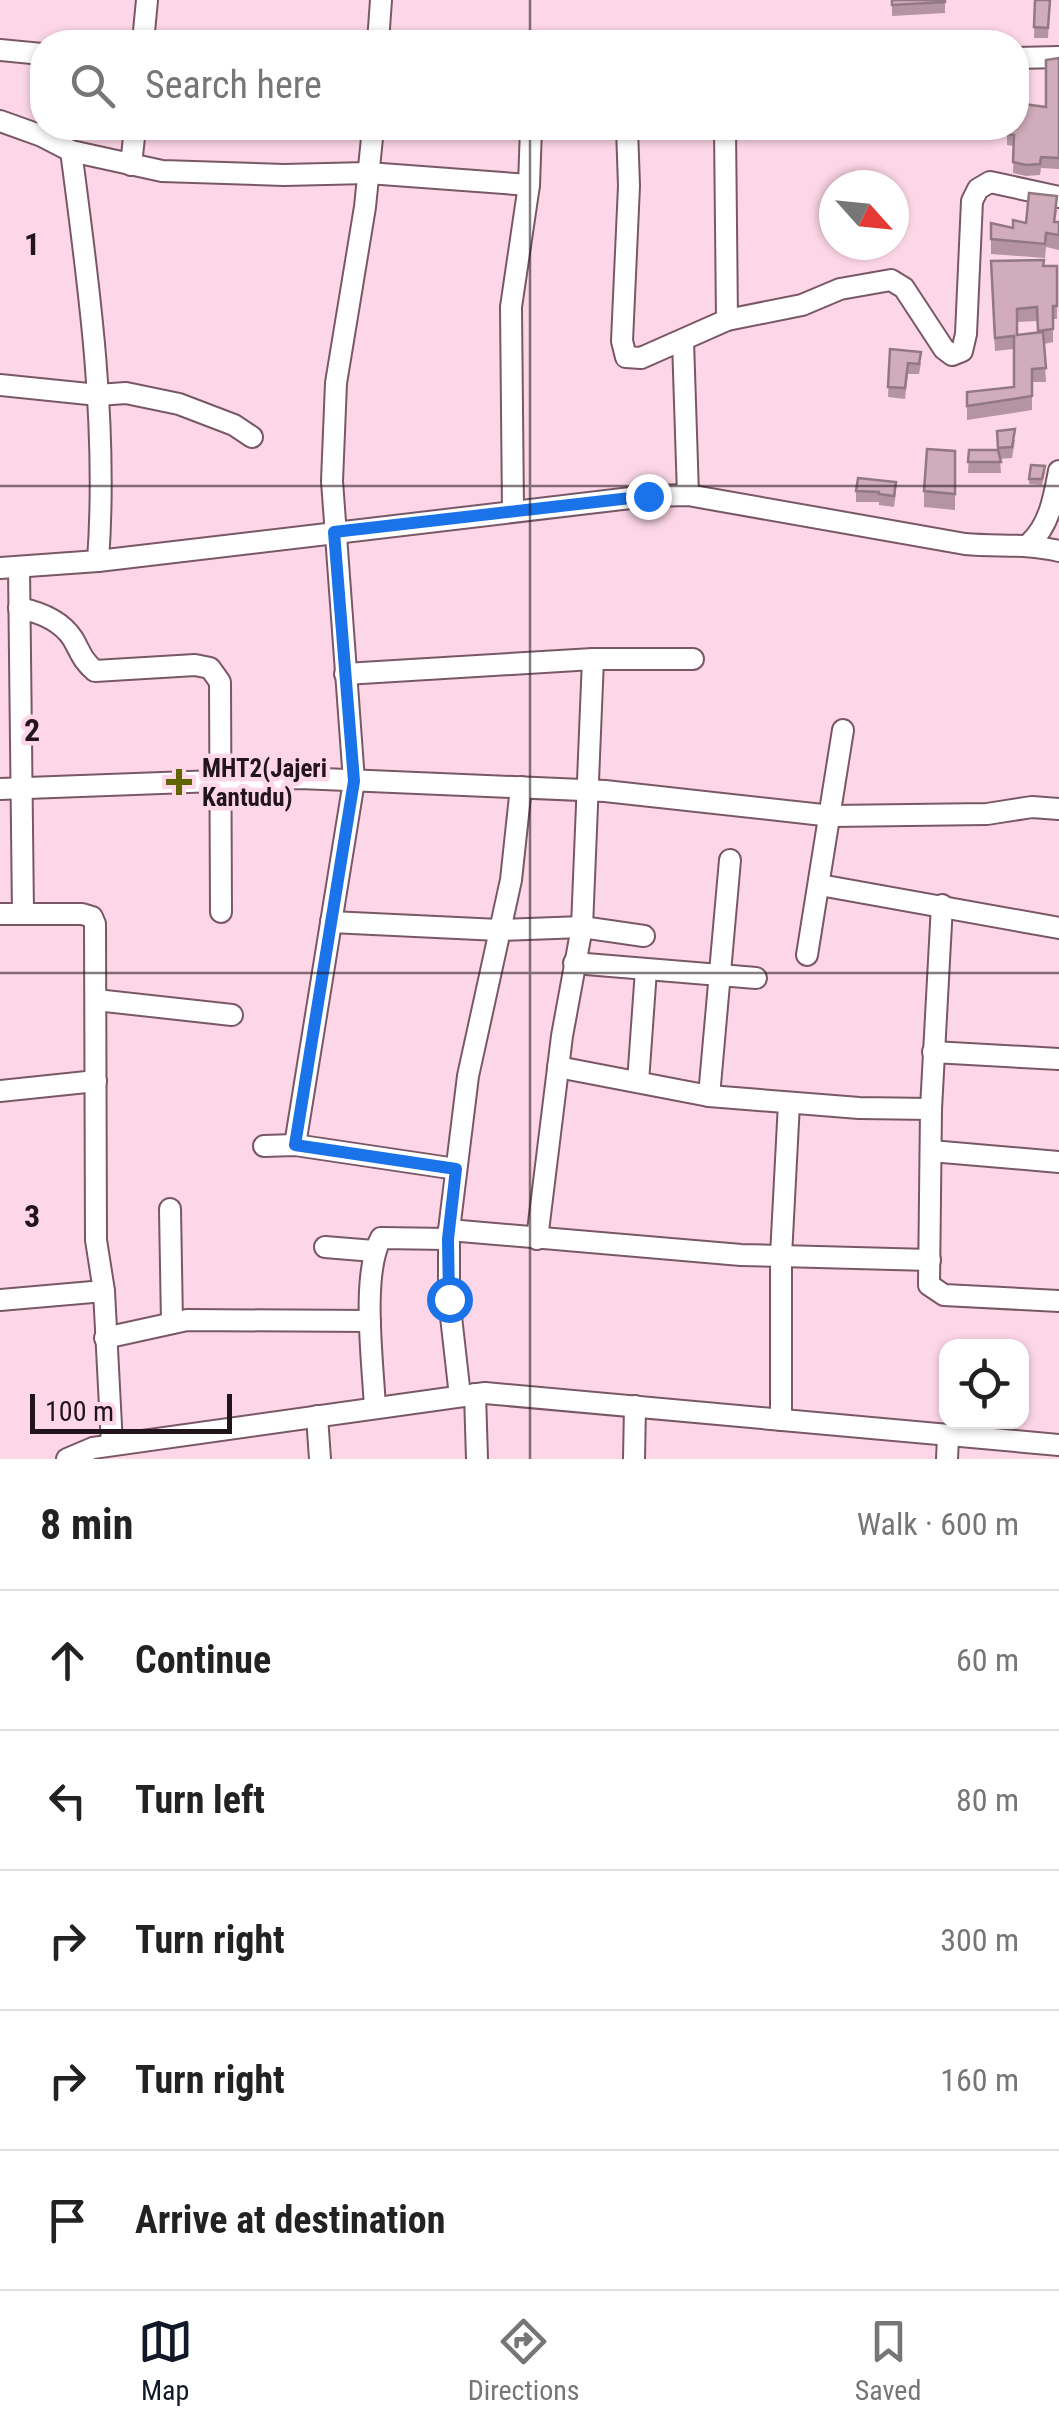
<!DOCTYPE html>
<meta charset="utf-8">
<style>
:root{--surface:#fff;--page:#f6f6f6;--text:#222;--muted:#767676;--line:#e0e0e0;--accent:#111827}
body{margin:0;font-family:"Roboto Condensed",sans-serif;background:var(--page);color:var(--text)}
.controls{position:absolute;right:30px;bottom:30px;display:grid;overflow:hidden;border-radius:20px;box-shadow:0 2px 8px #0004}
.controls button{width:90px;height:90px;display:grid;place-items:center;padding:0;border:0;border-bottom:2px solid var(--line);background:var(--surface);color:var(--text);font:50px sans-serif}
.compass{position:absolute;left:819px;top:170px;width:90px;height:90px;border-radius:50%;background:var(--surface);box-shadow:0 2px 8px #0004;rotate:117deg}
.scale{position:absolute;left:30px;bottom:25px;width:202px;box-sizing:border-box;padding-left:10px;border:5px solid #21141a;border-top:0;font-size:28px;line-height:35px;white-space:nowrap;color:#21141a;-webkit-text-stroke:8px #fdd7e7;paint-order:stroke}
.stop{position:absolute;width:30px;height:30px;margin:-22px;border:8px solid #1a73e8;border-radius:50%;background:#fff}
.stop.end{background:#1a73e8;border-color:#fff;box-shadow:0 2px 10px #0008}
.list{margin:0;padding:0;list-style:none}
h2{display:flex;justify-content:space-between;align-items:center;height:130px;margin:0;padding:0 40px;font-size:42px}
h2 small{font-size:32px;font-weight:400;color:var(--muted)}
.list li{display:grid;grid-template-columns:65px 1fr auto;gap:30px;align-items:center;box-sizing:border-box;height:140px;padding:0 40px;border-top:2px solid var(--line)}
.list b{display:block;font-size:38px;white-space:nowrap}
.list em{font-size:32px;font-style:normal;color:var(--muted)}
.icon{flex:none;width:55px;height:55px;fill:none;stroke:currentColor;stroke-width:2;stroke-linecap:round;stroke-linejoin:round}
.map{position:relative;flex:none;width:1059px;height:1459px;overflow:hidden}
.search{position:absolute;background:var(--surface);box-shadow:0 2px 8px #0004;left:30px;right:30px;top:30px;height:110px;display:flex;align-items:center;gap:25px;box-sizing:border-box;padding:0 35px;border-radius:40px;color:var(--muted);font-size:38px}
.sheet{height:830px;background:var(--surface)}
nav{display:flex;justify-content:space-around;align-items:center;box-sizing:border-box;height:140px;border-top:2px solid var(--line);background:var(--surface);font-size:28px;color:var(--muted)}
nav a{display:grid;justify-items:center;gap:5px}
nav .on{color:var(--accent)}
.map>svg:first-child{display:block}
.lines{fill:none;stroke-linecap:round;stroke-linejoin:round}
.minor-casing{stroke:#795866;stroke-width:24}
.minor{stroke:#fff;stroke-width:20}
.wall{fill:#b494a1;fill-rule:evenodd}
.building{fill:#d1acbb;stroke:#927883;stroke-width:2.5}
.route{stroke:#1a73e8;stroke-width:12}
.grid{fill:none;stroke:#21141a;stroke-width:2.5;stroke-opacity:0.55}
.poi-dot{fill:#616500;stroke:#fdd7e7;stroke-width:4}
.labels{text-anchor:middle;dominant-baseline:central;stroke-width:9;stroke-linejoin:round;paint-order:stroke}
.poi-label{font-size:25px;font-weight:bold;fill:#21141a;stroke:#fdd7e7;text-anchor:start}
.grid-label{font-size:32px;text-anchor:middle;font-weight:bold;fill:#21141a;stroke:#fdd7e7;stroke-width:9;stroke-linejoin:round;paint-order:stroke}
</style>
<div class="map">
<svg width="1059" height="1459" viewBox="0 0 1059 1459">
<rect width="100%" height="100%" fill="#fdd7e7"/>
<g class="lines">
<defs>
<g id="minor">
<path d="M143 42 147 0"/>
<path d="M378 42 381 0"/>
<path d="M0 50 42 54"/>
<path d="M1016 58 1059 57"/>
<path d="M0 121 42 136 71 151 162 171 284 175 368 173 529 185"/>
<path d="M627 128 629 186 622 341 626 357 641 358 727 320 802 305 840 289 891 280 904 288 944 349 952 355 962 351 966 334 972 201 978 189 990 182 1059 197"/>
<path d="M725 128 727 320"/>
<path d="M71 151C89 286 108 424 98 561"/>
<path d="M131 165 135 128"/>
<path d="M683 341 688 495"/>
<path d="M0 385 98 395 126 393 179 404 234 425 252 437"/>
<path d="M513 510 511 307 529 185 531 128"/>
<path d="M1030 543C1050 524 1054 497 1059 471"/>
<path d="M0 568 98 561 648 496 688 495 965 544C998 547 1028 543 1059 551"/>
<path d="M19 568 23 914"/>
<path d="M19 608C39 612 61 620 73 639 81 653 82 660 95 671L195 665 210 668 220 682 221 912"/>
<path d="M345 674 593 659H693"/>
<path d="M0 789 300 778 605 791 832 816 987 814 1032 807 1059 809"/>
<path d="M820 885 1059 928"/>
<path d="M942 905 931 1109 929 1285 944 1295 1059 1301"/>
<path d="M0 914H82L92 917 95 924 96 1240 104 1291 112 1445"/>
<path d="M331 922 499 930 582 927 644 936"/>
<path d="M807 955 843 730"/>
<path d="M574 963 756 978"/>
<path d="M96 1000 232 1015"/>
<path d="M933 1052 1059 1059"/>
<path d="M558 1067 709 1096 859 1108 931 1109"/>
<path d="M638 1082 646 970"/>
<path d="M0 1091 96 1081"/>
<path d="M709 1096 730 860"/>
<path d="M295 1145 354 781 332 481 336 383 365 207 373 128"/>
<path d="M264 1146 295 1145 456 1169"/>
<path d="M931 1151 1059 1162"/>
<path d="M170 1209 172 1323"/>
<path d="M449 1230 741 1255 930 1260"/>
<path d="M537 1239 562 1036 582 927 593 659"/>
<path d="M325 1247 374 1251"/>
<path d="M0 1300 104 1291"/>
<path d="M105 1338 187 1320 370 1321"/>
<path d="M475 1394 477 1459"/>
<path d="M460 1396 449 1299V1230L468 1076 511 880 521 787"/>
<path d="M375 1408C373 1364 361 1275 381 1238L448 1239"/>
<path d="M317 1416 320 1459"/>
<path d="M781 1420V1256L789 1103"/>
<path d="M67 1459 93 1448 485 1393 1059 1445"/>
<path d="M634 1459 635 1406"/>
<path d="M947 1459 948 1437"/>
</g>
</defs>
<use href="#minor" class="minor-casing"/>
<use href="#minor" class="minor"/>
</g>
<g class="wall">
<path d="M892 0H945V13L892 16Z"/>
<path d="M1035 0H1050L1048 38H1034Z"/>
<path d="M1059 58V169L1041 168 1040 175 1026 176 1013 173 1014 146 1007 145V128L1046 107Z"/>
<path d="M1057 210 1055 222H1059V250L1046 247 1045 258 991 254V223L1013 228Z"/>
<path d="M1043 266H1057V319H1053V342L1044 344 1046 382H1032V410L967 420V392L1014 387V349L995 351 991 274ZM1037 321 1038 333 1017 335V322Z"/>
<path d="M890 349 921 363 919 374H908L905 399 888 397Z"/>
<path d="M997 431 1015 440 1012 458 1000 459 1001 473H968L969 450H998Z"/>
<path d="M955 451V510L924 507V491Z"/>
<path d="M1031 465 1045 472 1042 485 1029 484Z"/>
<path d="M856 491 896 492 894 507 879 505V502H856Z"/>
</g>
<g class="building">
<path d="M892 0H945V2L892 5Z"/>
<path d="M1035 0H1050L1048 28 1034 27Z"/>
<path d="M1059 58V158L1041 157 1040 164 1026 165 1013 162 1014 135 1007 134V128H1016V103L1046 107V60Z"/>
<path d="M1029 193 1057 196 1054 222H1059V235L1046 233 1045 244 991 239V223L1013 228V220L1026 223Z"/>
<path d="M1044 260 1043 266H1057V306H1053V329L1038 331 1037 307 1017 309V335L1043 332 1046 368 1032 369V396L967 406V392L1014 387V336L995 338 991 261Z"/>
<path d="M890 349 921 352 919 364 908 363 905 388 888 387Z"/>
<path d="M1015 429 1012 447 998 448 997 431Z"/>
<path d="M927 449 955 451V494L924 491Z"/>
<path d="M969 450H998L1001 462H968Z"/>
<path d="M1031 465 1045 466 1042 479H1029Z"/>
<path d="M858 478 896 482 894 496 879 494V492L856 491Z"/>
</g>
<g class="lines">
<path class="route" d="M449 1299 448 1239 456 1169 295 1145 354 781 334 532 648 496"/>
</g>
<path class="grid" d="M530 0V42M530 128V1459M0 486H1059M0 973H1059"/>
<path class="poi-dot" d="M174 767h10v10h10v10h-10v10h-10v-10h-10v-10h10z"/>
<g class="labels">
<g class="poi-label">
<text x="202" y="768">MHT2(Jajeri<tspan x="202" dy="29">Kantudu)</tspan></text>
</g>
</g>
<g class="grid-label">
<text x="32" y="255">1</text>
<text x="32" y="741">2</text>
<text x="32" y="1227">3</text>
</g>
</svg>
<div class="controls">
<button><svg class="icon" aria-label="locate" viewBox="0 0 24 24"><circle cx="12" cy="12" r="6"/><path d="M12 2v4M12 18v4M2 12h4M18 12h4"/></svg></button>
</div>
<svg class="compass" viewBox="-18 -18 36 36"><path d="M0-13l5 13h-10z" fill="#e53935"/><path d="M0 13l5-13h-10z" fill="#767676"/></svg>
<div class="scale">100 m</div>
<div class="stop" style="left:449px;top:1299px"></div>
<div class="stop end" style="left:648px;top:496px"></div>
<div class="search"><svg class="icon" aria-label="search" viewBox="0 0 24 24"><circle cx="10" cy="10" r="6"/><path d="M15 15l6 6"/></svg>Search here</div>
</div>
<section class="sheet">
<h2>8 min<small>Walk · 600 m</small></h2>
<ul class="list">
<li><svg class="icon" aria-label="ahead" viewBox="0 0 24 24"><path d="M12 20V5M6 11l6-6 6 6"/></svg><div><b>Continue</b></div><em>60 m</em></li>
<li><svg class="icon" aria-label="left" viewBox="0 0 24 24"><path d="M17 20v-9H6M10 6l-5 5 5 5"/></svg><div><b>Turn left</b></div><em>80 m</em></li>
<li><svg class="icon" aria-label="right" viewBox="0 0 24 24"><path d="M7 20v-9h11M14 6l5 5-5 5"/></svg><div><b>Turn right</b></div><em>300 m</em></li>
<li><svg class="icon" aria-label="right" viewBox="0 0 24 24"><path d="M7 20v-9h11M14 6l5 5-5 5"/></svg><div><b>Turn right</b></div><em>160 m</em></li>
<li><svg class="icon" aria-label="arrive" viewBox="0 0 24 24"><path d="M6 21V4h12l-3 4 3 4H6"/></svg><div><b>Arrive at destination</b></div></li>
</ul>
</section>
<nav>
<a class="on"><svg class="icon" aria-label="map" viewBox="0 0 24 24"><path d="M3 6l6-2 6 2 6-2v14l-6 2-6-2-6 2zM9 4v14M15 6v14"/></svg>Map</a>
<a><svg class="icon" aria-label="directions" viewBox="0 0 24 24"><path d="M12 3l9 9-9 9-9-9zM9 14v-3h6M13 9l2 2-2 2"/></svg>Directions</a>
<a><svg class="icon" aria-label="saved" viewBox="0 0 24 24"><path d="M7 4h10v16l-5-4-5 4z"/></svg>Saved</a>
</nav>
